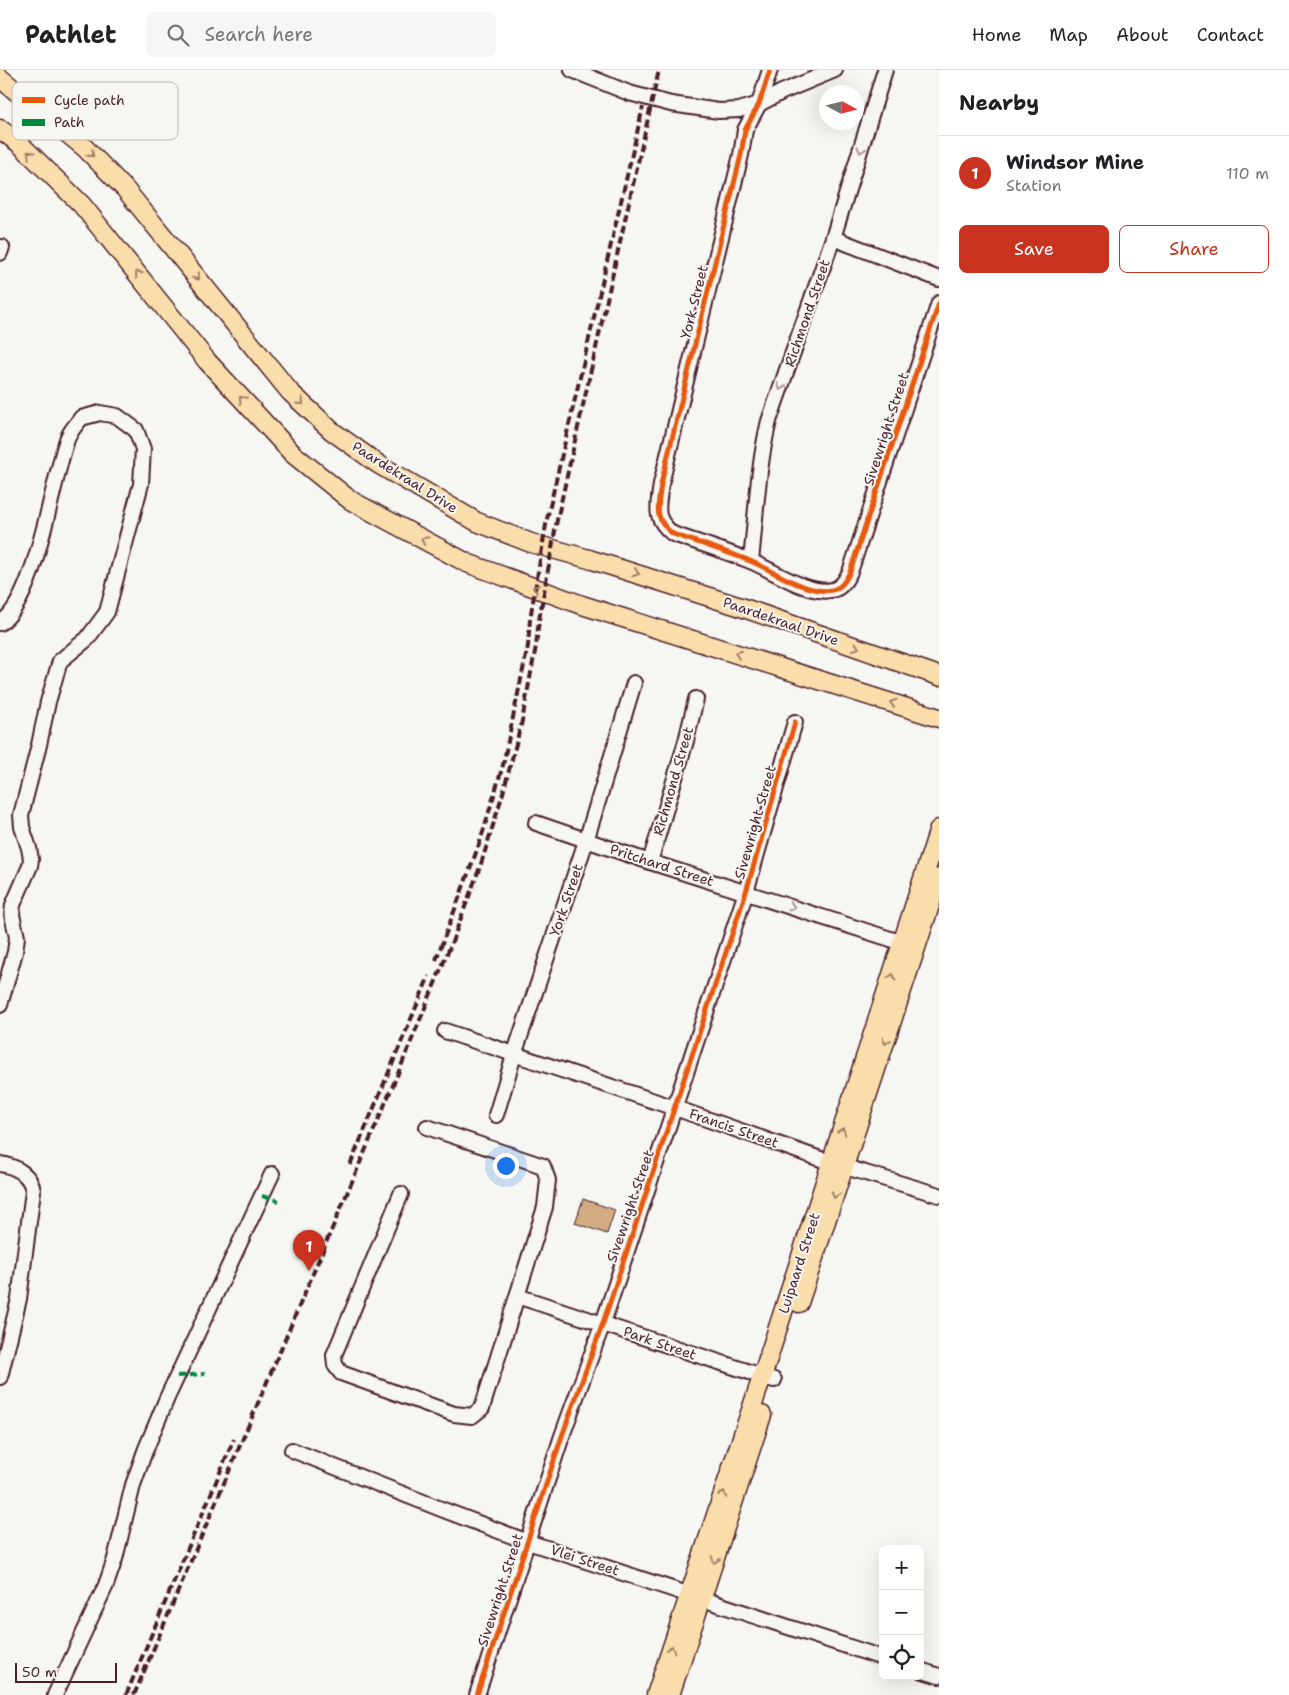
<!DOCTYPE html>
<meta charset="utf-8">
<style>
:root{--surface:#fff;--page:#f6f6f6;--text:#202124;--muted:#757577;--line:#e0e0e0;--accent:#c8321e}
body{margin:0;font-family:"Shantell Sans",sans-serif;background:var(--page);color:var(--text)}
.controls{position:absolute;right:15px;bottom:15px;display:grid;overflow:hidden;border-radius:8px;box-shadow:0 5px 20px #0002}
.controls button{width:45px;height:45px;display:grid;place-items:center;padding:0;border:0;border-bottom:1px solid var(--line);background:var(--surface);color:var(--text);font:25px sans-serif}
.compass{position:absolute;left:819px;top:15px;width:45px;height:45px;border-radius:50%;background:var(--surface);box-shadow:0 5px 20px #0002;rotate:97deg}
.scale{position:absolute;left:15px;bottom:12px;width:102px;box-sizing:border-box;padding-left:5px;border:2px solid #4a1f2b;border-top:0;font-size:14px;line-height:18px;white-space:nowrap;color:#4a1f2b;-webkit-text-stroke:4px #f6f6f2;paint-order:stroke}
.you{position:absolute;left:505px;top:1095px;width:18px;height:18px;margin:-12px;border:4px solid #fff;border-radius:50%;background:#1a73e8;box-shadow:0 0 0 8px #1a73e833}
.badge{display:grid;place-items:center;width:32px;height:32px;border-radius:50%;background:var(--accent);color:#fff;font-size:16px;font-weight:700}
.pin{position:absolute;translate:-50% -41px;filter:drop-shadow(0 1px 2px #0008)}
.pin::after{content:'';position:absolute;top:26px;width:18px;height:15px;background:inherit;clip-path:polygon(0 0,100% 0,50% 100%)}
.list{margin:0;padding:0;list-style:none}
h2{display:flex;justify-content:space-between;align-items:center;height:65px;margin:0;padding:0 20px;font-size:21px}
h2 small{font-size:16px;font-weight:400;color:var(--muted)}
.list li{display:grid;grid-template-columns:32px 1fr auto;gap:15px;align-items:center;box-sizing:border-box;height:75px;padding:0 20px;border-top:1px solid var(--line)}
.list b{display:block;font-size:19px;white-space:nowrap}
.list p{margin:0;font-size:16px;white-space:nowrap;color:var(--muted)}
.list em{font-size:16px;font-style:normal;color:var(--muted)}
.actions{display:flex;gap:10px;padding:15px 20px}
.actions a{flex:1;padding:11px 0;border:1px solid var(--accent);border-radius:8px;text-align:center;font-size:18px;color:var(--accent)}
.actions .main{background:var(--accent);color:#fff}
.icon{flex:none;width:28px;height:28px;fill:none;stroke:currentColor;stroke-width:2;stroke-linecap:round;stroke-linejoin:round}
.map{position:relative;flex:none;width:939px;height:1625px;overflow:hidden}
header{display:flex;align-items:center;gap:30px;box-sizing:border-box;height:70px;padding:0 25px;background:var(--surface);border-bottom:1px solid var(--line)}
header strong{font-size:24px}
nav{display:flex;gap:28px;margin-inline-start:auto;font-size:18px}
.search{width:350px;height:45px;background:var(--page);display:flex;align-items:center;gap:12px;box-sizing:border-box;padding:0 18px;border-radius:8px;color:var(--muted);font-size:19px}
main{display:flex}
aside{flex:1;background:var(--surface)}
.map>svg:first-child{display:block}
.building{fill:#d2ab83;stroke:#4a1f2b}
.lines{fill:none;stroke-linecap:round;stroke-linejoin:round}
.minor-casing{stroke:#4a1f2b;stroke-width:18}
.major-casing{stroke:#4a1f2b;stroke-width:21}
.minor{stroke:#f6f6f2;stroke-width:14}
.major{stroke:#f9deab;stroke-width:18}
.rail{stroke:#4a1f2b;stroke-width:4;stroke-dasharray:8 4;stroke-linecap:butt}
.quiet{stroke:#00873e;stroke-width:4;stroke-dasharray:8 4;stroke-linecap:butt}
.cycleway-casing{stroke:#f6f6f2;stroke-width:8}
.cycleway{stroke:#e8590c;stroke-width:5}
.oneway{stroke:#a99598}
.oneway2{stroke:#a27e6b}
.labels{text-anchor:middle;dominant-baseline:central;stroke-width:4;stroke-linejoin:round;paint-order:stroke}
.street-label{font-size:14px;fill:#4a1f2b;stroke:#f6f6f2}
.key{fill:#f6f6f2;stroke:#c2b6b6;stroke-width:1}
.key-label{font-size:14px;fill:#4a1f2b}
</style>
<header>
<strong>Pathlet</strong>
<div class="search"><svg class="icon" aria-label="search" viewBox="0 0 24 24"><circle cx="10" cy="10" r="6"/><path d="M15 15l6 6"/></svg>Search here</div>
<nav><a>Home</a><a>Map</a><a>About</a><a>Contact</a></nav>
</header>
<main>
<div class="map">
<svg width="939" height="1625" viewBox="0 0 939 1625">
<rect width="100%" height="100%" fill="#f6f6f2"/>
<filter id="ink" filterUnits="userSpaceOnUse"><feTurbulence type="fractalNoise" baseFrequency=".02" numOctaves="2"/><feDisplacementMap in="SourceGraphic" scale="10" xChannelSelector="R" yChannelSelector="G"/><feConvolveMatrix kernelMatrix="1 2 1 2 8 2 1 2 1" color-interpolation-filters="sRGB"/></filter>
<g filter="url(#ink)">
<path class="building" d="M583 1129 615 1140 607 1164 575 1153Z"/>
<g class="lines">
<defs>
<g id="minor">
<path d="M572 0 629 23 671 34 719 41 739 40 759 34 782 22 835 0"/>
<path d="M770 0 759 34 745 60 741 85 661 414C658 438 653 448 673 464 699 473 725 481 750 491 773 500 807 525 832 520 842 518 846 509 850 502L939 233"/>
<path d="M833 168 939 209"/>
<path d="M0 183 2 177"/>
<path d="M751 491C756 444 758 396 769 351L833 168 885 0"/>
<path d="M0 553C36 532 52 409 68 367 71 360 77 354 81 348L100 343 117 346 136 360 143 379 141 414 107 542 87 569 60 591 48 632 39 675 21 745 22 757 29 778 31 789 30 796 13 835 12 845 17 867 15 882 0 935"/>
<path d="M536 753 650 792 903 873"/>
<path d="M650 792 686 671 696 629"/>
<path d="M445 961 675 1038 832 1093 939 1125"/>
<path d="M496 1045 514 985 586 771 634 613"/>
<path d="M0 1094C16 1096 31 1105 33 1121L19 1229 0 1307"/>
<path d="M401 1124 334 1285 335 1295 341 1303 454 1344 472 1346 482 1338 545 1137 548 1110 543 1096 427 1057"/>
<path d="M517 1226 774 1310"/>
<path d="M292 1380 441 1439 528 1472 883 1588"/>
<path d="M920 1600 939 1606"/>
<path d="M55 1625 106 1515 115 1489 133 1415 145 1381 167 1328 272 1104"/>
<path d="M477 1625 562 1366 603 1253 746 822 795 652"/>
</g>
<g id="major">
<path d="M0 8 85 78 125 119 290 322 332 361 378 394 477 452 531 473 589 489 741 537 939 606"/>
<path d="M0 59 20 74 82 135 207 291 293 384 350 430 467 493 582 535 939 648"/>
<path d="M799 1233 939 808"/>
<path d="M656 1625 762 1307 939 759"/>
<path d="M670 1625 762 1345"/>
</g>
</defs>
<use href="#minor" class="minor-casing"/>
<use href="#major" class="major-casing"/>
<use href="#minor" class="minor"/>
<use href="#major" class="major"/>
<g class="rail">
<path d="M436 890 480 772 503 695 528 576 530 549 547 449 643 37"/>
<path d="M350 1095 429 906"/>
<path d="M126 1625 234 1369"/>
<path d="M134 1625 399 1001 452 872 481 794 503 723 522 651 536 576 539 550 557 450 659 0"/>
</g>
<g class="quiet">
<path d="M262 1126 279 1131"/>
<path d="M177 1306 205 1304"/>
</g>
<defs>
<g id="cycleway">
<path d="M770 0 759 34 745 60 741 85 661 414C658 438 653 448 673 464 699 473 725 481 750 491 773 500 807 525 832 520 842 518 846 509 850 502L939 233"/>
<path d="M477 1625 562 1366 603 1253 746 822 795 652"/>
</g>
</defs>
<use href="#cycleway" class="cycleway-casing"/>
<use href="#cycleway" class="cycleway"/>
</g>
<defs><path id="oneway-chevron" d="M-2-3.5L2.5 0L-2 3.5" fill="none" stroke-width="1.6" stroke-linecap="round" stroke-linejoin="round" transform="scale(1.25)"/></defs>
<g class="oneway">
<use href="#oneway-chevron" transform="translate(861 80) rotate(107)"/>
<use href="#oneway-chevron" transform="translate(781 317) rotate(109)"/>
<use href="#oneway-chevron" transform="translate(792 837) rotate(18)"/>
</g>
<g class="oneway2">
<use href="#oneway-chevron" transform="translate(30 84) rotate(-136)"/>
<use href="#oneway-chevron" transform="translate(91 84) rotate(46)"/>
<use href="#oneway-chevron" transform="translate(138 204) rotate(-129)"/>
<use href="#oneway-chevron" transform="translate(197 207) rotate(51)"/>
<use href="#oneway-chevron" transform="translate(242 329) rotate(-133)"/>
<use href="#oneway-chevron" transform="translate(301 332) rotate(43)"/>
<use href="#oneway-chevron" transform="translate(424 470) rotate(-152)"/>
<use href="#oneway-chevron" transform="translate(636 503) rotate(18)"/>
<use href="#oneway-chevron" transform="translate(536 518) rotate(-160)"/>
<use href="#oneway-chevron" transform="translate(856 577) rotate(19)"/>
<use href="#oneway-chevron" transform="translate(738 584) rotate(-162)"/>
<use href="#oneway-chevron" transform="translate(893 633) rotate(-162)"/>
<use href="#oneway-chevron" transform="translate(892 907) rotate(-73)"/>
<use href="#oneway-chevron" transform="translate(886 971) rotate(108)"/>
<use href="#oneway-chevron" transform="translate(842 1061) rotate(-72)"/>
<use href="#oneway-chevron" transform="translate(835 1125) rotate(108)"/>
<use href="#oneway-chevron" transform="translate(723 1424) rotate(-71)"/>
<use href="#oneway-chevron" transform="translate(715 1490) rotate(108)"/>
<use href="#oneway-chevron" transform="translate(671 1579) rotate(-72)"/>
</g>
</g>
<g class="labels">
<g class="street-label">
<text transform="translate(694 232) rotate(-76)">York Street</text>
<text transform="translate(807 243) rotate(-71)">Richmond Street</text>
<text transform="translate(886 359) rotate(-72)">Sivewright Street</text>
<text transform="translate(405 407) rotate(32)">Paardekraal Drive</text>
<text transform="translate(781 551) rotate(19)">Paardekraal Drive</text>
<text transform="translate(673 711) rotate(-74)">Richmond Street</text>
<text transform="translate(755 752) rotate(-74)">Sivewright Street</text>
<text transform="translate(662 795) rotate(18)">Pritchard Street</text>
<text transform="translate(566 830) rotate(-71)">York Street</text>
<text transform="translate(734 1058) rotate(19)">Francis Street</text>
<text transform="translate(630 1136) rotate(-71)">Sivewright Street</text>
<text transform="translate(799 1193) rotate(-72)">Luipaard Street</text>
<text transform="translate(660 1273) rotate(19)">Park Street</text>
<text transform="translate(585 1490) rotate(18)">Vlei Street</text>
<text transform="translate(500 1520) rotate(-72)">Sivewright Street</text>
</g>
</g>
<rect x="12" y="12" width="166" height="58" rx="8" class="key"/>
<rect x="22" y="27" width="23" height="6" fill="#e8590c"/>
<rect x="22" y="49" width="23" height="7" fill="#00873e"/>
<g class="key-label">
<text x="54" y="35">Cycle path</text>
<text x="54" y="57">Path</text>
</g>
</svg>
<div class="controls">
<button>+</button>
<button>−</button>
<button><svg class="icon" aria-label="locate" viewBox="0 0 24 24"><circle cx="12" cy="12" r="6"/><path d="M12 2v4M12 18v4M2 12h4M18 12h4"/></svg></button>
</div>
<svg class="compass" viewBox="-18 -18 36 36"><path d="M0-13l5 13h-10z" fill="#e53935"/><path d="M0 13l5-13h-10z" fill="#757577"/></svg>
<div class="scale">50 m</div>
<div class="you"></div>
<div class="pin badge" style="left:309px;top:1201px">1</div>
</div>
<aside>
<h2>Nearby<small></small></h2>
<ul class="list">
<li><span class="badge">1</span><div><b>Windsor Mine</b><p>Station</p></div><em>110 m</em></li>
</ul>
<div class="actions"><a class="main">Save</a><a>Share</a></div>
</aside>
</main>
